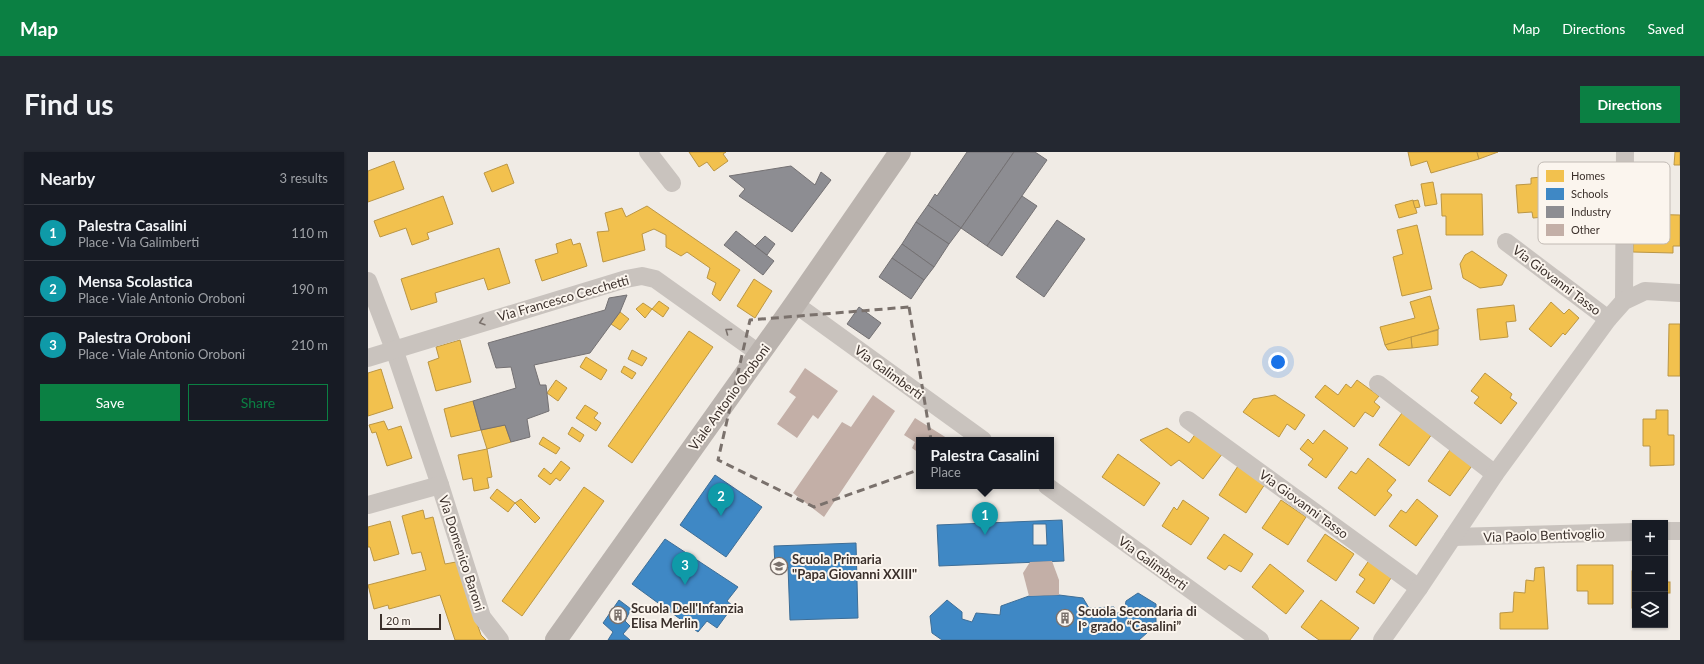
<!DOCTYPE html>
<meta charset="utf-8">
<style>
:root{--surface:#171b24;--page:#242831;--text:#f1f3f6;--muted:#9ea1a6;--line:#363941;--accent:#0b8043}
body{margin:0;font-family:Lato,sans-serif;background:var(--page);color:var(--text)}
.controls{position:absolute;right:12px;bottom:12px;display:grid;overflow:hidden;border-radius:0px;box-shadow:0 1px 3px #0004}
.controls button{width:36px;height:36px;display:grid;place-items:center;padding:0;border:0;border-bottom:1px solid var(--line);background:var(--surface);color:var(--text);font:20px sans-serif}
.scale{position:absolute;left:12px;bottom:10px;width:61px;box-sizing:border-box;padding-left:4px;border:2px solid #3b302b;border-top:0;font-size:11px;line-height:14px;white-space:nowrap;color:#3b302b;-webkit-text-stroke:3px #fbf5ee;paint-order:stroke}
.you{position:absolute;left:910px;top:210px;width:14px;height:14px;margin:-10px;border:3px solid #fff;border-radius:50%;background:#1a73e8;box-shadow:0 0 0 6px #1a73e833}
.badge{display:grid;place-items:center;width:26px;height:26px;border-radius:50%;background:var(--accent);color:#fff;font-size:13px;font-weight:700}
.pin{position:absolute;translate:-50% -33px;filter:drop-shadow(0 1px 2px #0008)}
.pin::after{content:'';position:absolute;top:21px;width:14px;height:12px;background:inherit;clip-path:polygon(0 0,100% 0,50% 100%)}
.popup{position:absolute;left:548px;top:285px;width:138px;height:52px;box-sizing:border-box;display:grid;place-content:center;border-radius:0px;background:var(--surface);filter:drop-shadow(0 1px 3px #0005);font-size:13px;white-space:nowrap;color:var(--muted)}
.popup b{font-size:15px;color:var(--text)}
.popup::after{content:'';position:absolute;left:50%;top:100%;margin-left:-8px;border:8px solid transparent;border-top-color:var(--surface)}
.list{margin:0;padding:0;list-style:none}
h2{display:flex;justify-content:space-between;align-items:center;height:52px;margin:0;padding:0 16px;font-size:17px}
h2 small{font-size:13px;font-weight:400;color:var(--muted)}
.list li{display:grid;grid-template-columns:26px 1fr auto;gap:12px;align-items:center;box-sizing:border-box;height:56px;padding:0 16px;border-top:1px solid var(--line)}
.list b{display:block;font-size:15px;white-space:nowrap}
.list p{margin:0;font-size:13px;white-space:nowrap;color:var(--muted)}
.list em{font-size:13px;font-style:normal;color:var(--muted)}
.actions{display:flex;gap:8px;padding:12px 16px}
.actions a{flex:1;padding:9px 0;border:1px solid var(--accent);border-radius:0px;text-align:center;font-size:14px;color:var(--accent)}
.actions .main{background:var(--accent);color:#fff}
.icon{flex:none;width:22px;height:22px;fill:none;stroke:currentColor;stroke-width:2;stroke-linecap:round;stroke-linejoin:round}
.map{position:relative;flex:none;width:1312px;height:488px;overflow:hidden;border-radius:0px}
header{display:flex;align-items:center;gap:24px;box-sizing:border-box;height:56px;padding:0 20px;background:var(--accent);color:#fff}
header strong{font-size:19px}
nav{display:flex;gap:22px;margin-inline-start:auto;font-size:14px}
.intro{display:flex;align-items:center;justify-content:space-between;box-sizing:border-box;height:96px;padding:0 24px}
h1{margin:0;font-size:28px}
.button{padding:10px 18px;border-radius:0px;background:var(--accent);color:#fff;font-size:14px;font-weight:700}
main{display:flex;gap:24px;padding:0 24px}
aside{flex:1;background:var(--surface);border-radius:0px;box-shadow:0 1px 3px #0004}
.map>svg:first-child{display:block}
.homes{fill:#f2c14e;stroke:#bb9644}
.schools{fill:#3f88c5;stroke:#3e6e97;fill-rule:evenodd}
.industry{fill:#8d8d92;stroke:#747173}
.building{fill:#c3afa7}
.lines{fill:none;stroke-linecap:round;stroke-linejoin:round}
.street{stroke:#c9c3be;stroke-width:18}
.secondary{stroke:#bab3ae;stroke-width:22}
.oneway{stroke:#7b726d}
.marked{fill:none;stroke:#7a716c;stroke-width:3;stroke-dasharray:8 5;stroke-linejoin:round}
.labels{text-anchor:middle;dominant-baseline:central;stroke-width:4;stroke-linejoin:round;paint-order:stroke}
.street-label{font-size:13px;fill:#3b302b;stroke:#fbf5ee}
.poi-label{font-size:13px;font-weight:bold;fill:#3b302b;stroke:#fbf5ee;text-anchor:start}
.key{fill:#fbf5ee;stroke:#c1bab4;stroke-width:1}
.key-label{font-size:11px;fill:#3b302b}
</style>
<header>
<strong>Map</strong>
<nav><a>Map</a><a>Directions</a><a>Saved</a></nav>
</header>
<div class="intro"><h1>Find us</h1><a class="button">Directions</a></div>
<main>
<aside>
<h2>Nearby<small>3 results</small></h2>
<ul class="list">
<li><span class="badge" style="background:#0f9aa8">1</span><div><b>Palestra Casalini</b><p>Place · Via Galimberti</p></div><em>110 m</em></li>
<li><span class="badge" style="background:#0f9aa8">2</span><div><b>Mensa Scolastica</b><p>Place · Viale Antonio Oroboni</p></div><em>190 m</em></li>
<li><span class="badge" style="background:#0f9aa8">3</span><div><b>Palestra Oroboni</b><p>Place · Viale Antonio Oroboni</p></div><em>210 m</em></li>
</ul>
<div class="actions"><a class="main">Save</a><a>Share</a></div>
</aside>
<div class="map">
<svg width="1312" height="488" viewBox="0 0 1312 488">
<rect width="100%" height="100%" fill="#f0ebe5"/>
<g class="homes">
<path d="M321 0H358L355 2 360 9 346 19 339 10 331 15Z"/>
<path d="M1040 0H1109L1111 7 1063 21 1059 9 1043 14Z"/>
<path d="M1109 0H1130L1111 7Z"/>
<path d="M1307 0H1312V13H1306Z"/>
<path d="M26 9 36 37 0 50V19Z"/>
<path d="M139 12 146 31 124 40 116 21Z"/>
<path d="M1174 25 1176 65 1165 66 1164 60 1150 61 1148 33 1163 32V26Z"/>
<path d="M1065 30 1069 52 1057 54 1053 32Z"/>
<path d="M1219 36V54L1195 55V37Z"/>
<path d="M1073 42H1114L1115 83H1078V64H1074Z"/>
<path d="M75 44 85 72 59 81 61 87 44 93 38 76 12 85 6 69Z"/>
<path d="M1045 48 1049 61 1031 66 1027 53Z"/>
<path d="M1050 48 1052 55 1047 56 1045 49Z"/>
<path d="M279 54 372 118 352 149 344 142 348 131 339 126 342 116 319 100 313 104 298 95V83L286 77 274 82 277 98 235 110 229 80 241 79 237 61 254 56 258 65Z"/>
<path d="M1242 54 1243 88 1193 89V55Z"/>
<path d="M1266 62 1312 63V94H1305V101L1265 100Z"/>
<path d="M1049 73 1064 137 1034 144 1025 105 1035 102 1029 78Z"/>
<path d="M203 87 205 93 212 91 219 114 174 129 167 108 190 101 188 92Z"/>
<path d="M131 96 142 131 120 138 116 126 67 141 69 150 43 158 33 127Z"/>
<path d="M1104 99 1139 123 1134 133 1112 136 1095 126 1092 112 1097 103Z"/>
<path d="M386 127 404 139 387 166 369 154Z"/>
<path d="M1062 144 1071 177 1017 193 1012 175 1047 166 1042 150Z"/>
<path d="M291 149 301 156 295 165 284 157Z"/>
<path d="M1183 150 1196 162 1201 157 1211 166 1197 183 1195 181 1183 195 1161 177Z"/>
<path d="M275 151 284 157 277 166 268 157Z"/>
<path d="M1146 153 1148 169 1138 170 1140 185 1112 188 1109 157Z"/>
<path d="M252 160 261 167 252 178 243 172Z"/>
<path d="M1301 172H1312V224H1300Z"/>
<path d="M1070 178V193L1044 196 1043 185Z"/>
<path d="M321 179 345 195 264 311 240 294Z"/>
<path d="M1043 185 1044 196 1020 198 1017 193Z"/>
<path d="M92 188 103 230 68 239 60 210 71 206 68 195Z"/>
<path d="M264 198 279 206 274 214 260 207Z"/>
<path d="M218 205 239 218 233 228 212 215Z"/>
<path d="M256 214 268 221 264 227 253 220Z"/>
<path d="M13 217 25 256 0 264V221Z"/>
<path d="M1117 221 1144 242 1142 246 1149 251 1133 272 1106 251 1111 245 1103 239Z"/>
<path d="M188 228 199 236 190 249 179 241Z"/>
<path d="M989 228 1011 244 1006 250 1012 255 1005 265 997 260 986 275 947 245 957 233 970 243 978 232 983 236Z"/>
<path d="M907 243 937 263 927 278 919 272 911 285 875 260 885 247Z"/>
<path d="M105 249 113 278 83 285 76 257Z"/>
<path d="M217 253 230 261 226 266 233 271 228 279 208 266Z"/>
<path d="M1288 258H1300V283H1306V313L1282 314V294H1275V267H1288Z"/>
<path d="M1034 261 1064 282 1041 314 1011 293Z"/>
<path d="M16 269 20 278 33 274 44 306 19 314 8 280 4 281 1 273Z"/>
<path d="M137 273 143 290 119 297 113 278Z"/>
<path d="M204 275 216 283 212 290 200 282Z"/>
<path d="M799 276 821 291 828 281 855 301 835 327 811 308 803 314 772 288Z"/>
<path d="M956 278 980 296 958 326 940 313 945 307 932 297 940 287 945 292Z"/>
<path d="M175 285 192 296 188 302 171 292Z"/>
<path d="M1084 295 1106 311 1082 344 1060 329Z"/>
<path d="M119 297 124 325 119 326 121 336 106 339 104 326 95 328 90 303Z"/>
<path d="M750 302 792 331 776 354 734 325Z"/>
<path d="M1000 306 1028 328 1019 339 1024 343 1007 364 970 336 983 319 988 322Z"/>
<path d="M193 309 202 316 192 329 188 326 182 333 170 324 176 316 183 322Z"/>
<path d="M870 314 897 332 878 361 851 343Z"/>
<path d="M216 335 236 349 154 464 134 449Z"/>
<path d="M129 337 147 351 140 360 122 346Z"/>
<path d="M153 347 172 366 167 371 147 351Z"/>
<path d="M1049 347 1070 364 1048 394 1021 374 1033 358 1038 361Z"/>
<path d="M815 348 841 366 823 393 794 374 806 355 809 358Z"/>
<path d="M913 348 938 365 920 393 894 376Z"/>
<path d="M55 358 57 367 65 365 77 412 88 410 113 483 118 488H87L72 443 21 457 20 453 6 457 0 433 58 418 53 400 44 402 34 364Z"/>
<path d="M22 369 31 402 6 409 2 395H0V375Z"/>
<path d="M856 382 885 402 873 420 861 413 857 418 839 406Z"/>
<path d="M957 382 986 402 968 429 939 409Z"/>
<path d="M1002 407 1025 423 1006 452 988 440 997 427 991 423Z"/>
<path d="M902 412 936 439 918 462 884 435Z"/>
<path d="M1209 413H1245V452H1220V439H1209Z"/>
<path d="M1176 415 1180 477H1132V461L1145 460 1146 440 1157 441 1158 428 1166 429 1167 416Z"/>
<rect x="1264" y="419" width="3" height="37"/>
<rect x="1297" y="430" width="5" height="11"/>
<path d="M953 448 991 476 982 488H951L933 475Z"/>
</g>
<g class="schools">
<path d="M347 323 394 355 358 405 312 373Z"/>
<path d="M694 368 696 409 571 414 569 373ZM665 372H678L679 393H665Z"/>
<path d="M297 387 370 435 359 449 365 454 349 476 339 469 330 480 264 432Z"/>
<path d="M488 391 490 466 422 468 420 415H407L406 394Z"/>
<path d="M770 441 788 452V473L771 488H574L564 481 562 464 579 448 594 460V467L604 470 608 461 632 463 633 454 661 444 691 443 715 446 721 456 746 455 749 461H756L758 449Z"/>
<path d="M251 448 263 457 257 469 262 474 255 482 262 488H240L245 480 235 471Z"/>
</g>
<g class="industry">
<path d="M599 0H646L593 76 560 53 567 42 569 44Z"/>
<path d="M646 0H667L679 8 619 94 593 76Z"/>
<path d="M423 14 447 33 453 20 463 28 424 80 371 44 377 37 361 24Z"/>
<path d="M654 44 669 54 634 104 619 94Z"/>
<path d="M560 53 593 76 581 92 548 70Z"/>
<path d="M689 68 717 87 676 145 648 125Z"/>
<path d="M548 70 581 92 566 115 534 92Z"/>
<path d="M368 79 406 109 395 123 356 93Z"/>
<path d="M397 84 407 92 399 103 387 94Z"/>
<path d="M534 92 566 115 556 128 524 106Z"/>
<path d="M524 106 556 128 543 147 511 125Z"/>
<path d="M259 143 252 160 222 201 166 213 172 233H178L181 259 159 267 162 285 143 290 137 273 113 278 105 249 148 236 143 215 128 216 120 191 237 158 241 146Z"/>
<path d="M491 155 513 171 501 187 479 172Z"/>
</g>
<g class="building">
<path d="M437 216 470 239 450 267 445 263 429 286 409 272 428 245 421 240Z"/>
<path d="M505 243 527 259 456 365 425 341 474 270 483 275Z"/>
<path d="M547 266 582 288H551V301L544 296 547 290 536 283Z"/>
<path d="M684 409 691 428V443L661 444 655 421 662 410Z"/>
</g>
<g class="lines">
<g class="street">
<path d="M280 0 304 31"/>
<path d="M1138 90 1240 167"/>
<path d="M0 129 26 197 72 333 114 465 132 488"/>
<path d="M1256 149 1257 0"/>
<path d="M427 152 615 288"/>
<path d="M0 206 258 127 274 124 287 127 392 202"/>
<path d="M1010 232 1127 322"/>
<path d="M820 268 1051 436"/>
<path d="M679 334 892 488"/>
<path d="M0 353 72 333"/>
<path d="M1297 379H1312"/>
<path d="M1085 385 1267 380"/>
<path d="M1014 488 1051 436 1127 322 1240 167 1256 149 1277 139 1312 141"/>
</g>
<path class="secondary" d="M188 488 427 152 532 0"/>
</g>
<defs><path id="oneway-chevron" d="M-2-3.5L2.5 0L-2 3.5" fill="none" stroke-width="1.6" stroke-linecap="round" stroke-linejoin="round"/></defs>
<g class="oneway">
<use href="#oneway-chevron" transform="translate(114 170) rotate(163)"/>
<use href="#oneway-chevron" transform="translate(360 179) rotate(-144)"/>
</g>
<path class="marked" d="M541 155 567 312 446 355 350 308 382 168Z"/>
<defs>
<symbol id="school-ring" viewBox="-11 -11 22 22"><circle r="9.5" fill="#fbf5ee" stroke="#7a716c" stroke-width="1.5"/><path d="M0-5L7-2L0 1L-7-2ZM-4 1L0 2.5L4 1V4Q0 6-4 4Z" fill="#7a716c"/></symbol>
<symbol id="building-ring" viewBox="-11 -11 22 22"><circle r="9.5" fill="#fbf5ee" stroke="#7a716c" stroke-width="1.5"/><path d="M-4-6H4V6H1V3H-1V6H-4ZM-2.5-4.3h1.7v1.8h-1.7ZM.8-4.3h1.7v1.8H.8ZM-2.5-1h1.7V.8h-1.7ZM.8-1h1.7V.8H.8Z" fill="#7a716c"/></symbol>
</defs>
<g fill-rule="evenodd">
<use href="#school-ring" x="401" y="404" width="20" height="20"/>
<use href="#building-ring" x="240" y="453" width="20" height="20"/>
<use href="#building-ring" x="687" y="456" width="20" height="20"/>
</g>
<g class="labels">
<g class="street-label">
<text transform="translate(1189 128) rotate(37)">Via Giovanni Tasso</text>
<text transform="translate(195 146) rotate(-16)">Via Francesco Cecchetti</text>
<text transform="translate(521 220) rotate(36)">Via Galimberti</text>
<text transform="translate(361 245) rotate(-54)">Viale Antonio Oroboni</text>
<text transform="translate(936 352) rotate(36)">Via Giovanni Tasso</text>
<text transform="translate(1176 383) rotate(-2)">Via Paolo Bentivoglio</text>
<text transform="translate(94 401) rotate(72)">Via Domenico Baroni</text>
<text transform="translate(785 411) rotate(36)">Via Galimberti</text>
</g>
<g class="poi-label">
<text x="424" y="407">Scuola Primaria<tspan x="424" dy="15">"Papa Giovanni XXIII"</tspan></text>
<text x="263" y="456">Scuola Dell'Infanzia<tspan x="263" dy="15">Elisa Merlin</tspan></text>
<text x="710" y="459">Scuola Secondaria di<tspan x="710" dy="15">I° grado “Casalini”</tspan></text>
</g>
</g>
<rect x="1170" y="10" width="132" height="82" rx="6" class="key"/>
<rect x="1178" y="18" width="18" height="12" fill="#f2c14e"/>
<rect x="1178" y="36" width="18" height="12" fill="#3f88c5"/>
<rect x="1178" y="54" width="18" height="12" fill="#8d8d92"/>
<rect x="1178" y="72" width="18" height="12" fill="#c3afa7"/>
<g class="key-label">
<text x="1203" y="28">Homes</text>
<text x="1203" y="46">Schools</text>
<text x="1203" y="64">Industry</text>
<text x="1203" y="82">Other</text>
</g>
</svg>
<div class="controls">
<button>+</button>
<button>−</button>
<button><svg class="icon" aria-label="layers" viewBox="0 0 24 24"><path d="M12 4l9 5-9 5-9-5zM3 14l9 5 9-5"/></svg></button>
</div>
<div class="scale">20 m</div>
<div class="you"></div>
<div class="pin badge" style="left:617px;top:383px;background:#0f9aa8">1</div>
<div class="popup"><b>Palestra Casalini</b>Place</div>
<div class="pin badge" style="left:353px;top:364px;background:#0f9aa8">2</div>
<div class="pin badge" style="left:317px;top:433px;background:#0f9aa8">3</div>
</div>
</main>
